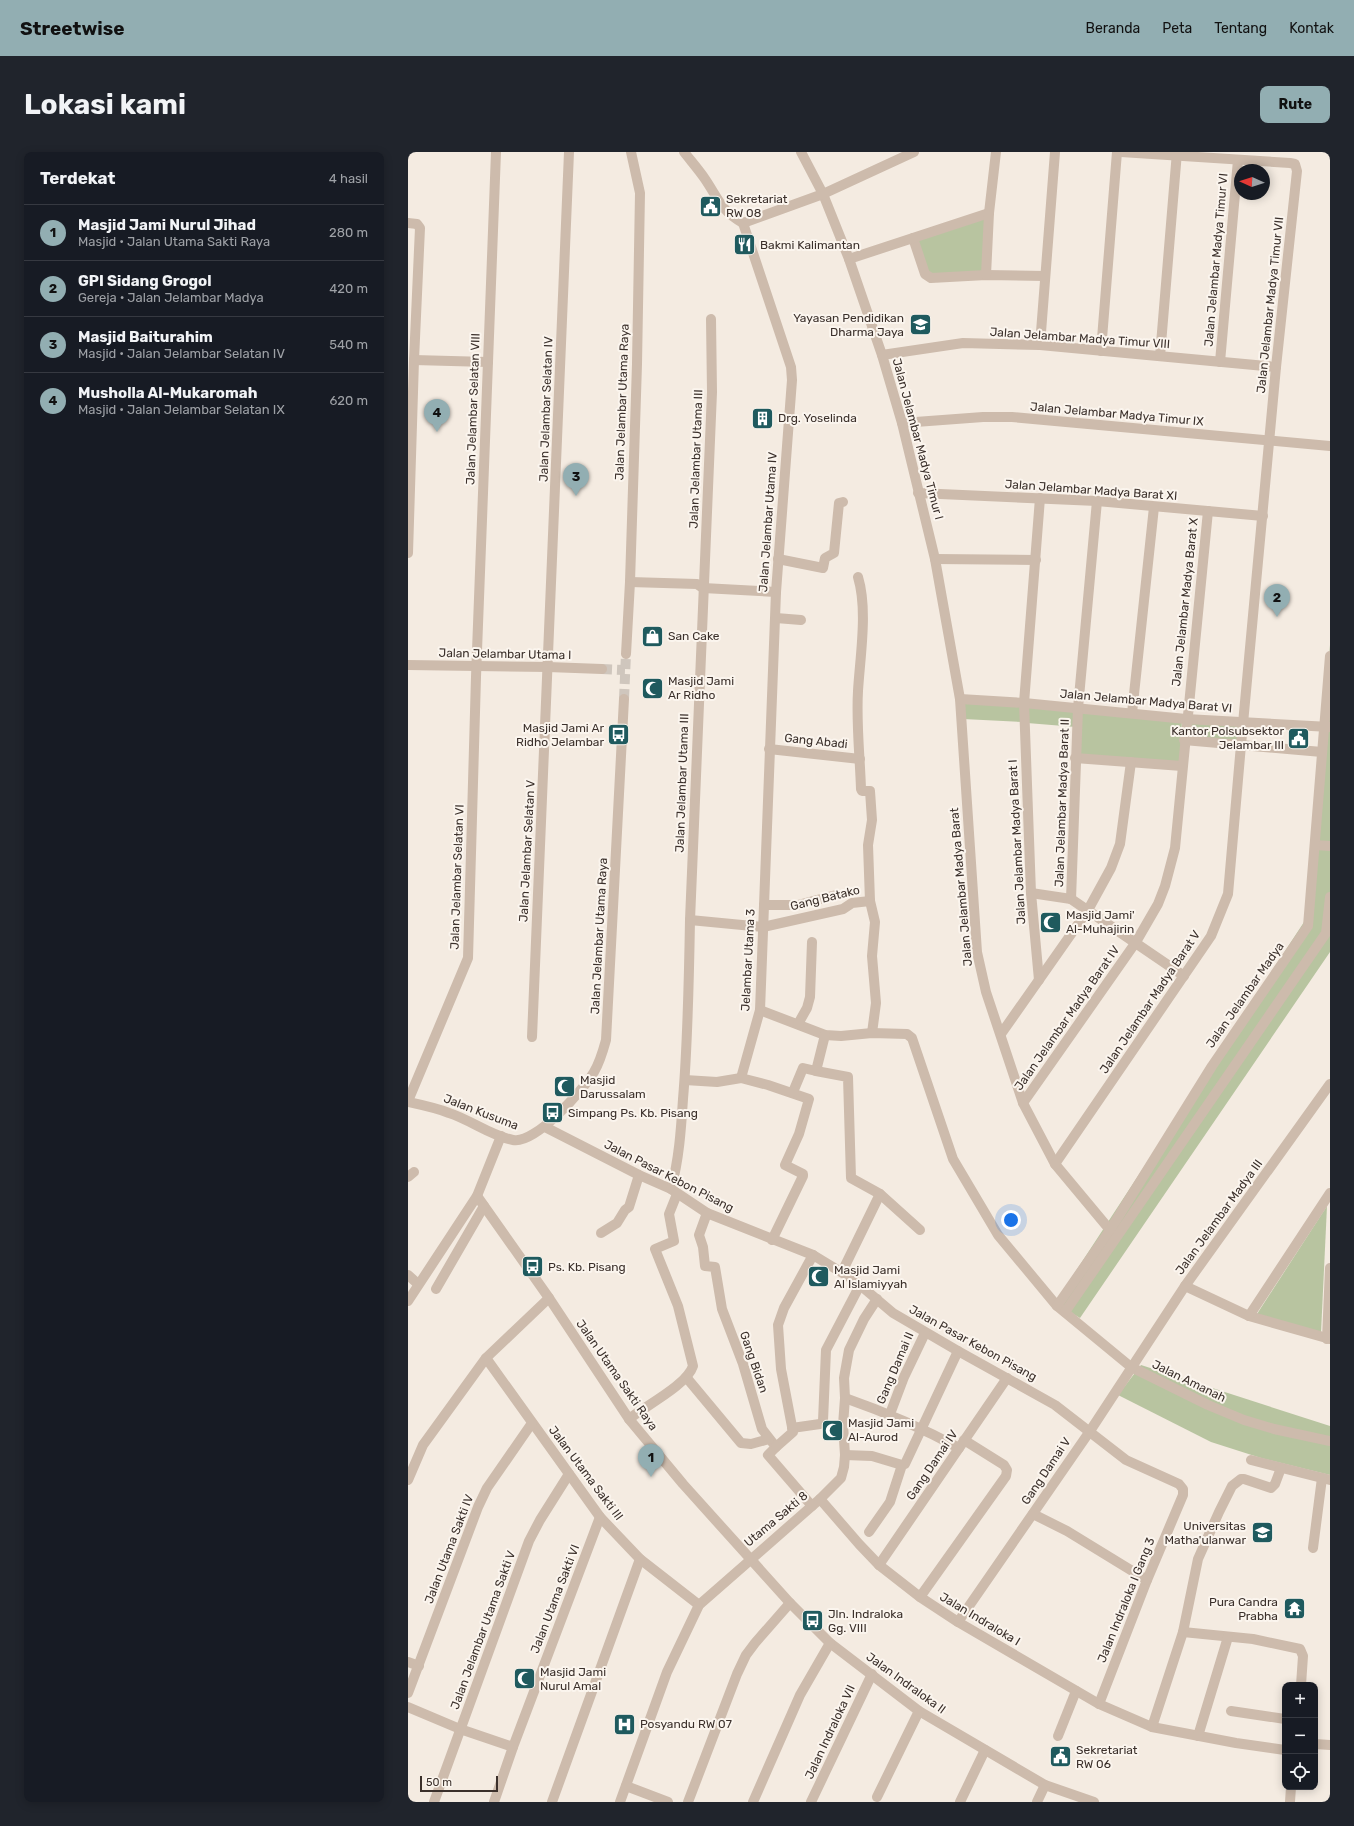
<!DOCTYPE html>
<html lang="id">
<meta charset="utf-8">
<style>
:root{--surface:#171b24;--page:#20242c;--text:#f1f3f6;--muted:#9ea1a6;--line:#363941;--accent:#92aeb2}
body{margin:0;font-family:Rubik,sans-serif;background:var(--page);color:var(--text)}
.controls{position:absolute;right:12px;bottom:12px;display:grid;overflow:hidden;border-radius:8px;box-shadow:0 2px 10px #0003}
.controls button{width:36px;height:36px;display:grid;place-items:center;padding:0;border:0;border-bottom:1px solid var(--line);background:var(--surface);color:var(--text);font:20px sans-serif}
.compass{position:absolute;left:826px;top:12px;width:36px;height:36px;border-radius:50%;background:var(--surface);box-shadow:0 2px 10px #0003;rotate:273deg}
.scale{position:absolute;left:12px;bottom:10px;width:78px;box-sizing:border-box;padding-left:4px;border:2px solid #3b302b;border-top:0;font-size:11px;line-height:14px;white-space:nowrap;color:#3b302b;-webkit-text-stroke:3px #fbf5ee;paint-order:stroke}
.you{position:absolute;left:603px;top:1068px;width:14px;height:14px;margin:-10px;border:3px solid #fff;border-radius:50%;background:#1a73e8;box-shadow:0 0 0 6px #1a73e833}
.badge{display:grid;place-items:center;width:26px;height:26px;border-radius:50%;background:var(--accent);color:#111;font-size:13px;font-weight:700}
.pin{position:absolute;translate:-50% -33px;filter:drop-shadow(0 1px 2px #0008)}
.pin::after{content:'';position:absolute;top:21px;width:14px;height:12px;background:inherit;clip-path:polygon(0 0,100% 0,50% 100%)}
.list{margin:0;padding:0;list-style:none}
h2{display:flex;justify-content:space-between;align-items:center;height:52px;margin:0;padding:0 16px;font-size:17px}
h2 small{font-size:13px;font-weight:400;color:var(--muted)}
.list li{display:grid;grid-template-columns:26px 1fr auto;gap:12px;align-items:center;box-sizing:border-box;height:56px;padding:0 16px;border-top:1px solid var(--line)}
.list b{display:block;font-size:15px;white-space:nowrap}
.list p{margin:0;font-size:13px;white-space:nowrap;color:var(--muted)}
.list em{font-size:13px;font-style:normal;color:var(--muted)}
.icon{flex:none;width:22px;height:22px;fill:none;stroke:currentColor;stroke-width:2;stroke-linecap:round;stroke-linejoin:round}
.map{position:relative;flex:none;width:922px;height:1650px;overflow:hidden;border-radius:8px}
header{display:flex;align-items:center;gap:24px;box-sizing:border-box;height:56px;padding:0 20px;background:var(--accent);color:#111}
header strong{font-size:19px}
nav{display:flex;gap:22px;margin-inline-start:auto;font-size:14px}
.intro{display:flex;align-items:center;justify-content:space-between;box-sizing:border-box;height:96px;padding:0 24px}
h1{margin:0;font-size:28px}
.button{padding:10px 18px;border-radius:8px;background:var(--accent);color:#111;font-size:14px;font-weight:700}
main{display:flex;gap:24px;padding:0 24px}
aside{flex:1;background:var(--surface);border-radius:8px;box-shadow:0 2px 10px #0003}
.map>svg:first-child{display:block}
.green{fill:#b8c4a0}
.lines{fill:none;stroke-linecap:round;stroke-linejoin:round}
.minor-tunnel{stroke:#cfc6bd;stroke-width:10;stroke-dasharray:10 5;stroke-linecap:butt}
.tertiary-tunnel{stroke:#cfc6bd;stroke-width:10;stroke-dasharray:10 5;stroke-linecap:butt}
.minor{stroke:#cdbbac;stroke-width:10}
.tertiary{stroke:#cdbbac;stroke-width:10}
.labels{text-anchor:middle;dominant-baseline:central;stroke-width:4;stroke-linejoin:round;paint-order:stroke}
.poi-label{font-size:12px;fill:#3b302b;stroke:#fbf5ee;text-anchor:start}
.street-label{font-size:12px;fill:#3b302b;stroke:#fbf5ee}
</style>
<header>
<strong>Streetwise</strong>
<nav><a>Beranda</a><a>Peta</a><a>Tentang</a><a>Kontak</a></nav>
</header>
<div class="intro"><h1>Lokasi kami</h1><a class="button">Rute</a></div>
<main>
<aside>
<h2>Terdekat<small>4 hasil</small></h2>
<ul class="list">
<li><span class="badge">1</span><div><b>Masjid Jami Nurul Jihad</b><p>Masjid · Jalan Utama Sakti Raya</p></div><em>280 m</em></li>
<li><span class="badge">2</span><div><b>GPI Sidang Grogol</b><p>Gereja · Jalan Jelambar Madya</p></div><em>420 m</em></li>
<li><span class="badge">3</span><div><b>Masjid Baiturahim</b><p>Masjid · Jalan Jelambar Selatan IV</p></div><em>540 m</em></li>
<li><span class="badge">4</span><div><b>Musholla Al-Mukaromah</b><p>Masjid · Jalan Jelambar Selatan IX</p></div><em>620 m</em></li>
</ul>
</aside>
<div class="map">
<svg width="922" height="1650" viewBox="0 0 922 1650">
<rect width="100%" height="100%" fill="#f4ebe1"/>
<g class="green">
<path d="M577 65 575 119 520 125 508 85Z"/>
<path d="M922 493V800L672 1166 647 1151 896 770Z"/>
<path d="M553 549 615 553V570L555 567Z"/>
<path d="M618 553 669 558 668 575 619 571Z"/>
<path d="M671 557 774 567 772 613 669 605Z"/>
<path d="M780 568 834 570 832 592 776 587Z"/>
<path d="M919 1054 913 1181 849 1162Z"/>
<path d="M733 1213 922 1274V1323L853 1306 803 1290 710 1243Z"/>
</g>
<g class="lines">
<path class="minor-tunnel" d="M194 517 217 518"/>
<path class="tertiary-tunnel" d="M216 547 218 502"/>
<g class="minor">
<path d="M393 0 415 42 441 107 474 203 494 271 527 407 552 547 569 800 578 840 615 951 647 1012 702 1078"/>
<path d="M0 71 9 72 12 76 6 208 0 401"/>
<path d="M505 86 517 122 523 126 578 123 637 124"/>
<path d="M441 107 581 61"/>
<path d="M578 123 581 61 588 0"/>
<path d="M632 193 647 0"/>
<path d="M693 199 709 0"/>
<path d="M474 203 555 191 632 193 868 215"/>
<path d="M752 204 769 0"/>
<path d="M6 208 80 210"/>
<path d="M812 210 830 8"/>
<path d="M494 271 575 265H604L922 294"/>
<path d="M510 341 689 349 855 364"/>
<path d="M370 407 415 416 417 406 426 401 431 351 435 350"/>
<path d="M527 407 628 408"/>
<path d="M450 425C460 458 452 505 450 539 448 571 452 605 453 637L454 639H462L464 668 460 693 462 749 467 770 464 804 468 851 464 881"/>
<path d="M222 430 289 432 295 436 368 440"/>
<path d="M368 466 393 468"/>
<path d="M0 513 140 515 194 517"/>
<path d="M552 547 616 551 778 567 922 575"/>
<path d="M724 561 746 355"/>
<path d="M776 588 914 600"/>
<path d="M361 597 452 607"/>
<path d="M667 606 774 614"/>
<path d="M907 693 922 694"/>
<path d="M623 741 663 747 776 824"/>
<path d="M663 747 670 556 689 349"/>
<path d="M356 753H390L428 743"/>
<path d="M282 768 355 775 435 757 444 751 462 749"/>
<path d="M631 828 623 741 616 551 632 346"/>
<path d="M352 858 417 883 433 884 464 881 499 882 504 886 545 1007 590 1083 649 1154 723 1215 800 1253 836 1268 866 1277 922 1289"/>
<path d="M390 872 399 856 402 845 404 790"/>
<path d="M593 882 680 758 703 716 712 692 723 610"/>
<path d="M124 885 161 0"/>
<path d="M408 919 440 925 443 1026 472 1042 512 1078"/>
<path d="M333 926 352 858 368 440 384 228 383 215 335 71"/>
<path d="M277 928 309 930 333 926 360 933 401 947 391 982 377 1013 395 1022V1024L364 1088"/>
<path d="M385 940 395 916 408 919 417 883"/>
<path d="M0 949 60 806 68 525 88 0"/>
<path d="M615 951 728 790 750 752 757 734 767 696 800 359"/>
<path d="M137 975 231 1023 263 1037 299 1061 405 1103 446 1128 485 1161 550 1199 647 1253 718 1308 771 1332 775 1337V1343L739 1428 691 1552"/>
<path d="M647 1012 803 784 820 742 833 593 868 215 889 19 887 12 882 11 713 0"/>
<path d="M0 1025 6 1020"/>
<path d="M263 1037C271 1008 273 978 275 947 280 888 281 828 282 768L304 240 303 167"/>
<path d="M69 1044 141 1146 221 1267 275 1332 382 1451 422 1491 511 1559 637 1633 686 1650"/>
<path d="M299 1061 291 1083 295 1095 297 1114 307 1115 314 1157 335 1212 354 1277 368 1295 360 1303 404 1354"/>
<path d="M193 1081 209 1071 217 1058 221 1055 231 1023"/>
<path d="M434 1120 472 1042"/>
<path d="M0 1123 10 1132"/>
<path d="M777 1134 841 1164 922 1187"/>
<path d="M28 1137 76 1054"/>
<path d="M0 1149 69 1044 93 984"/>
<path d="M649 1154 702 1078 804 914 900 774 922 504"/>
<path d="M657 1160 918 781 922 745"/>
<path d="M841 1164 922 1041"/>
<path d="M919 1187 922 1116"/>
<path d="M78 1206 192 1365 232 1407 291 1453"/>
<path d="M278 1225 333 1291 343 1292 361 1287"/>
<path d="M437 1246C477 1260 514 1276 551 1296"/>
<path d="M482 1262 496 1225 517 1181"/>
<path d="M221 1267C237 1254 279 1233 285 1214L270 1154 247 1097 266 1089 261 1062 269 1042"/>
<path d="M384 1276 412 1272 415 1269 418 1198 452 1133"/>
<path d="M368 1295 385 1280 373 1217 370 1173 376 1156 405 1103"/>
<path d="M437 1303 464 1304 494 1313"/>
<path d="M843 1308 922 1328"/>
<path d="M0 1328 15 1293 78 1206 141 1146"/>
<path d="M412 1347 451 1392 471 1413 512 1445 550 1470 691 1552 744 1575 828 1591 877 1598"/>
<path d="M625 1362 659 1379 739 1428"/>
<path d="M461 1380 482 1350 494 1313 497 1312 550 1199"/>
<path d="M905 1396 914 1326"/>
<path d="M471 1413 599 1226"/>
<path d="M512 1445 598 1324 599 1318 596 1313 556 1288"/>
<path d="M550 1470 682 1279 777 1134 922 932"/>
<path d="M775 1480 845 1487 892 1497 895 1504 893 1533"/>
<path d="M0 1510 11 1514"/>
<path d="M0 1541 70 1355 79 1336 124 1271"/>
<path d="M0 1555 52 1577 105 1595"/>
<path d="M823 1559 877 1567"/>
<path d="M744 1575 775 1480 790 1407 811 1360 824 1334 833 1327H836L863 1336 867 1332 873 1316"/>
<path d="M650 1584 668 1539"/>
<path d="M790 1584 820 1485"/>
<path d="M907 1592 922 1593"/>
<path d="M218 1634 260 1650"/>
<path d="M469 1645 511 1559"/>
<path d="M26 1650 121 1389 132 1368 161 1322"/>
<path d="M86 1650 105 1595 192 1365"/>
<path d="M144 1650 232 1407"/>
<path d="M212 1650 259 1520 291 1453 412 1347 433 1326 436 1315 437 1303 435 1273 437 1246 436 1226 441 1198 456 1167 469 1147"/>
<path d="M280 1650 329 1522 338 1503 347 1491 382 1451"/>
<path d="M345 1650 392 1543 422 1491"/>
<path d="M403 1650 464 1522"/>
<path d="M552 1650 577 1598"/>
<path d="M629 1650 637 1633"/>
<path d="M882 1650 883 1635"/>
</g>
<g class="tertiary">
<path d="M276 0C283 9 291 18 297 27 310 46 313 59 335 71L415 42 506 0"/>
<path d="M218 502 222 430 229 212 232 41 223 0"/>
<path d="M0 950C14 953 28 956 41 961 63 968 83 984 105 988 127 993 176 937 186 920 192 910 195 899 198 888L216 547"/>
</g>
</g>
<defs>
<symbol id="civic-square" viewBox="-11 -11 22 22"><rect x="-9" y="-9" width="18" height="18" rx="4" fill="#1f5a5e" stroke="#fbf5ee"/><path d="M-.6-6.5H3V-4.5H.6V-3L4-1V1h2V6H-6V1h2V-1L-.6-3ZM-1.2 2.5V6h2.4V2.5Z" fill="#fff"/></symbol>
<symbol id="restaurant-square" viewBox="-11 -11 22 22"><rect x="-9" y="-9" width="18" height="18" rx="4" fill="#1f5a5e" stroke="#fbf5ee"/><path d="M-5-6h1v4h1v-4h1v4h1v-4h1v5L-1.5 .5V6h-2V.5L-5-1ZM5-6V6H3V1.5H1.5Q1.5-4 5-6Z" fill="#fff"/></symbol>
<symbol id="school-square" viewBox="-11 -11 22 22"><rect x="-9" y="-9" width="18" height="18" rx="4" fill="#1f5a5e" stroke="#fbf5ee"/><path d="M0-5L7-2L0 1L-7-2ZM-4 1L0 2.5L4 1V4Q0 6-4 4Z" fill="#fff"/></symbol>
<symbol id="building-square" viewBox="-11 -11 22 22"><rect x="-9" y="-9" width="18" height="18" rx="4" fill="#1f5a5e" stroke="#fbf5ee"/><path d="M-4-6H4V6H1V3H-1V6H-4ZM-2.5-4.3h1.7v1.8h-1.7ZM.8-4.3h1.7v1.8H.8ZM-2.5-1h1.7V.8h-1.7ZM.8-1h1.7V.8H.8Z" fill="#fff"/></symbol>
<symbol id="shop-square" viewBox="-11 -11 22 22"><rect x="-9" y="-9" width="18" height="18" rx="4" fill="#1f5a5e" stroke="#fbf5ee"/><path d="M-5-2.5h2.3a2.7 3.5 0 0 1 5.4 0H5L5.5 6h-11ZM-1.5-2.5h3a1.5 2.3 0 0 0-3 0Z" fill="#fff"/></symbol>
<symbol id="mosque-square" viewBox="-11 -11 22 22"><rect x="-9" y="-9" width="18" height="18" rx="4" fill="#1f5a5e" stroke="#fbf5ee"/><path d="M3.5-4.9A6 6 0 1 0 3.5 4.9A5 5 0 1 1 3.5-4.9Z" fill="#fff"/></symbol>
<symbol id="bus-square" viewBox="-11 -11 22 22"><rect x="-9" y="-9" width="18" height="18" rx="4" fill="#1f5a5e" stroke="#fbf5ee"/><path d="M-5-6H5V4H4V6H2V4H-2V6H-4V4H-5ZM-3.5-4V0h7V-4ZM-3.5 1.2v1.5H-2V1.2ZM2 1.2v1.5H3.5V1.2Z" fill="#fff"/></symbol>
<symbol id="university-square" viewBox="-11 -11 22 22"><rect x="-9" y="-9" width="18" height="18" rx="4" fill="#1f5a5e" stroke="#fbf5ee"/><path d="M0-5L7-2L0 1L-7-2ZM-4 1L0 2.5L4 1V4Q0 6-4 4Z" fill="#fff"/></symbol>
<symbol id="temple-square" viewBox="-11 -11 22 22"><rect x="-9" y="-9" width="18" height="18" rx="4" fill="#1f5a5e" stroke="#fbf5ee"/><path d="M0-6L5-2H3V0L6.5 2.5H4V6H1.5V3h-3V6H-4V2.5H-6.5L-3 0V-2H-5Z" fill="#fff"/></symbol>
<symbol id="hospital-square" viewBox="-11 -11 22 22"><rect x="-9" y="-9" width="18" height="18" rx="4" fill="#1f5a5e" stroke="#fbf5ee"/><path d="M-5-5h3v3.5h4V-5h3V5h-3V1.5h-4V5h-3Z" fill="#fff"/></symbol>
</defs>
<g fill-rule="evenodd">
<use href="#civic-square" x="290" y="42" width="25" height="25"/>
<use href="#restaurant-square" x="324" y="80" width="25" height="25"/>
<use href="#school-square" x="500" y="160" width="25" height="25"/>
<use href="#building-square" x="342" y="254" width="25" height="25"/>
<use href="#shop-square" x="232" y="472" width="25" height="25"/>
<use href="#mosque-square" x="232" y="524" width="25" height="25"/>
<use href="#bus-square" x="198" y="570" width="25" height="25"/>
<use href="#civic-square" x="878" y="574" width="25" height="25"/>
<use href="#mosque-square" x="630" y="758" width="25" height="25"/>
<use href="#mosque-square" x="144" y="922" width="25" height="25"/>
<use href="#bus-square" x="132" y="948" width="25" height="25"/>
<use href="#bus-square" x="112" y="1102" width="25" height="25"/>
<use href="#mosque-square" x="398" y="1112" width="25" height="25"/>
<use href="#mosque-square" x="412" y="1266" width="25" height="25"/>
<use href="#university-square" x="842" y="1368" width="25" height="25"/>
<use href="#temple-square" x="874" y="1444" width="25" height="25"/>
<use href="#bus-square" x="392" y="1456" width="25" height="25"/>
<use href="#mosque-square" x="104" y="1514" width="25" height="25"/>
<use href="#hospital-square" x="204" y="1560" width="25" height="25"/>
<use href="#civic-square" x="640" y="1592" width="25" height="25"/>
</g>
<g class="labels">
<g class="poi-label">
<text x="318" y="47">Sekretariat<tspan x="318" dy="14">RW 08</tspan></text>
<text x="352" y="93">Bakmi Kalimantan</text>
<text x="496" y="166" text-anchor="end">Yayasan Pendidikan<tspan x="496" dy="14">Dharma Jaya</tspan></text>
<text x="370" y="266">Drg. Yoselinda</text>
<text x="260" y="484">San Cake</text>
<text x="260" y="529">Masjid Jami<tspan x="260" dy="14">Ar Ridho</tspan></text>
<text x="196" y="576" text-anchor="end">Masjid Jami Ar<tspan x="196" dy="14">Ridho Jelambar</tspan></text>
<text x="876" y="579" text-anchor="end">Kantor Polsubsektor<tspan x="876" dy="14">Jelambar III</tspan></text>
<text x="658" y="763">Masjid Jami'<tspan x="658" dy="14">Al-Muhajirin</tspan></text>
<text x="172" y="928">Masjid<tspan x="172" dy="14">Darussalam</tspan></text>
<text x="160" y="961">Simpang Ps. Kb. Pisang</text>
<text x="140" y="1115">Ps. Kb. Pisang</text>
<text x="426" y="1118">Masjid Jami<tspan x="426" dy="14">Al Islamiyyah</tspan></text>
<text x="440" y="1271">Masjid Jami<tspan x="440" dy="14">Al-Aurod</tspan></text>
<text x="838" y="1374" text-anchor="end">Universitas<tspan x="838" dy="14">Matha'ulanwar</tspan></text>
<text x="870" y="1450" text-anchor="end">Pura Candra<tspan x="870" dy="14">Prabha</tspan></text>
<text x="420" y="1462">Jln. Indraloka<tspan x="420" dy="14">Gg. VIII</tspan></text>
<text x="132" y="1520">Masjid Jami<tspan x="132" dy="14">Nurul Amal</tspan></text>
<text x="232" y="1572">Posyandu RW 07</text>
<text x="668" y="1598">Sekretariat<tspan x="668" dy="14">RW 06</tspan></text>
</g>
<g class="street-label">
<text transform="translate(808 108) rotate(-85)">Jalan Jelambar Madya Timur VI</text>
<text transform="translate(862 153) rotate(-84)">Jalan Jelambar Madya Timur VII</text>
<text transform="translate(672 186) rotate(4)">Jalan Jelambar Madya Timur VIII</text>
<text transform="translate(214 250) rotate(-88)">Jalan Jelambar Utama Raya</text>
<text transform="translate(65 257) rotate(-88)">Jalan Jelambar Selatan VIII</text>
<text transform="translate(138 257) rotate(-88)">Jalan Jelambar Selatan IV</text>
<text transform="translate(709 262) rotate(5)">Jalan Jelambar Madya Timur IX</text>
<text transform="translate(510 287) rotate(75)">Jalan Jelambar Madya Timur I</text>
<text transform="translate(288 307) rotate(-88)">Jalan Jelambar Utama III</text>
<text transform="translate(683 338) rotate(4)">Jalan Jelambar Madya Barat XI</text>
<text transform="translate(360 370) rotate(-86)">Jalan Jelambar Utama IV</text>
<text transform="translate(777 450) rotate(-84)">Jalan Jelambar Madya Barat X</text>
<text transform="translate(97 502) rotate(1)">Jalan Jelambar Utama I</text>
<text transform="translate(738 549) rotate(5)">Jalan Jelambar Madya Barat VI</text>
<text transform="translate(408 589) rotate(6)">Gang Abadi</text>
<text transform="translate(274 631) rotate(-88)">Jalan Jelambar Utama III</text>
<text transform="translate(654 651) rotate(-88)">Jalan Jelambar Madya Barat II</text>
<text transform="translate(609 690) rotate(-93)">Jalan Jelambar Madya Barat I</text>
<text transform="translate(119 699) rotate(-87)">Jalan Jelambar Selatan V</text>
<text transform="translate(49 725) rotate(-88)">Jalan Jelambar Selatan VI</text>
<text transform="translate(553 735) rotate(-95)">Jalan Jelambar Madya Barat</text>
<text transform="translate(417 746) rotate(-14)">Gang Batako</text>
<text transform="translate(191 784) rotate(-87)">Jalan Jelambar Utama Raya</text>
<text transform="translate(340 808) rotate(-87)">Jelambar Utama 3</text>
<text transform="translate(837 843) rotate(-55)">Jalan Jelambar Madya</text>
<text transform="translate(742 850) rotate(-56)">Jalan Jelambar Madya Barat V</text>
<text transform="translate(659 866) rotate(-55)">Jalan Jelambar Madya Barat IV</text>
<text transform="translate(73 960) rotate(21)">Jalan Kusuma</text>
<text transform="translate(261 1024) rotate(27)">Jalan Pasar Kebon Pisang</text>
<text transform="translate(811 1065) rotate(-54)">Jalan Jelambar Madya III</text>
<text transform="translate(565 1191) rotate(29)">Jalan Pasar Kebon Pisang</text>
<text transform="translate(346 1210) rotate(71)">Gang Bidan</text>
<text transform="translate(487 1216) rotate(-67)">Gang Damai II</text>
<text transform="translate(209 1223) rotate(55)">Jalan Utama Sakti Raya</text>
<text transform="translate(781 1229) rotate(26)">Jalan Amanah</text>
<text transform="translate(524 1313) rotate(-56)">Gang Damai IV</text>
<text transform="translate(638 1319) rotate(-56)">Gang Damai V</text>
<text transform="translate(178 1321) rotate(53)">Jalan Utama Sakti III</text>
<text transform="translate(368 1367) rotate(-40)">Utama Sakti 8</text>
<text transform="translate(41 1397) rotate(-69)">Jalan Utama Sakti IV</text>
<text transform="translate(147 1447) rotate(-69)">Jalan Utama Sakti VI</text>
<text transform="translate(718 1448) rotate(-68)">Jalan Indraloka I Gang 3</text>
<text transform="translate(572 1467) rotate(31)">Jalan Indraloka I</text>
<text transform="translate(75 1478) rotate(-70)">Jalan Jelambar Utama Sakti V</text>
<text transform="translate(498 1531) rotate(36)">Jalan Indraloka II</text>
<text transform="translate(422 1580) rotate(-65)">Jalan Indraloka VII</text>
</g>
</g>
</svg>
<div class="controls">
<button>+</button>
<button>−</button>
<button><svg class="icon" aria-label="locate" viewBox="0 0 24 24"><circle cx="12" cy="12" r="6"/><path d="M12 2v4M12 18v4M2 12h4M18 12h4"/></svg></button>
</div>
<svg class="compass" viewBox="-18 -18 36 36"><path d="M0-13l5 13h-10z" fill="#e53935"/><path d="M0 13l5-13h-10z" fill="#9ea1a6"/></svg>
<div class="scale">50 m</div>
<div class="you"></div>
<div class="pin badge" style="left:243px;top:1325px">1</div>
<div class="pin badge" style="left:869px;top:465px">2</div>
<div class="pin badge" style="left:168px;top:344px">3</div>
<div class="pin badge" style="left:29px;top:280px">4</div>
</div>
</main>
